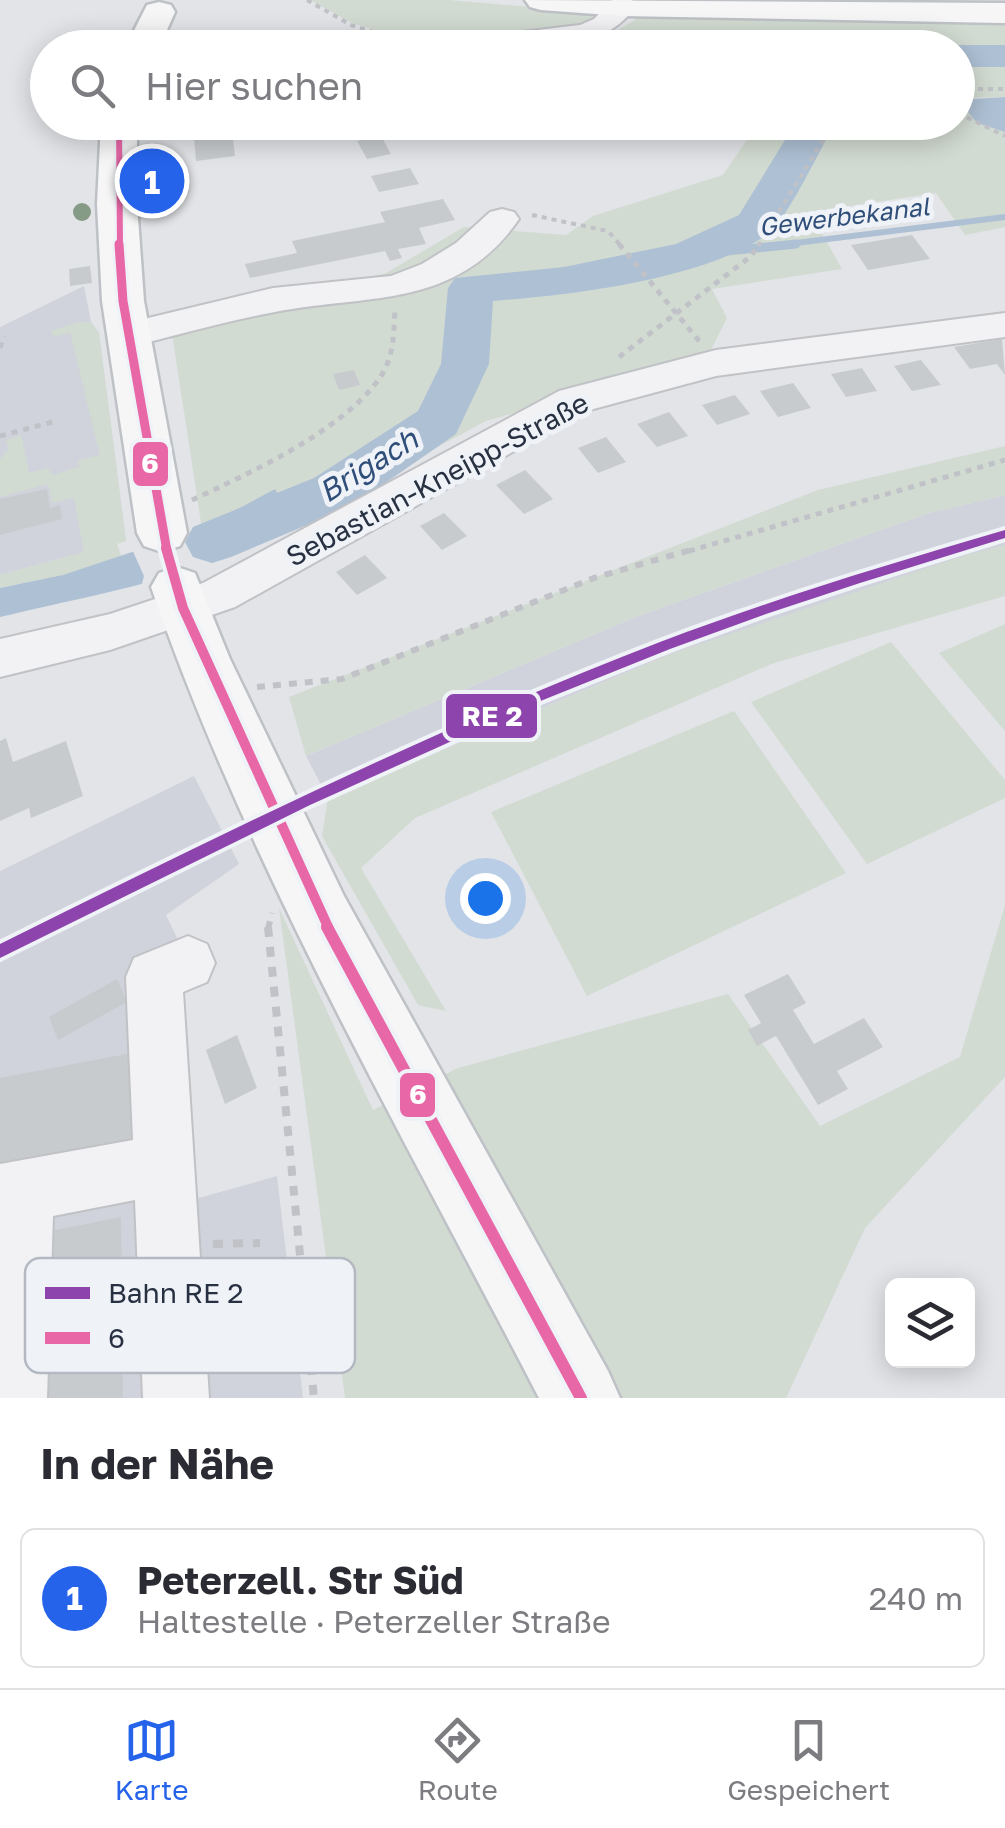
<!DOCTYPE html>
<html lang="de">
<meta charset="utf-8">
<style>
:root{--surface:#fff;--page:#f2f2f3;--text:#2b2b33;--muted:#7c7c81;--line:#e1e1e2;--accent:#2563eb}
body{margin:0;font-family:"Golos Text",sans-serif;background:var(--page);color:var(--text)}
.controls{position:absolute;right:30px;bottom:30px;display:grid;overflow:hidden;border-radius:15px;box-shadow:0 5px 25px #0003}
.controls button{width:90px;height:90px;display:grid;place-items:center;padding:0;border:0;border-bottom:2px solid var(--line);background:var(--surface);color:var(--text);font:50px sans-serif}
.you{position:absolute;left:485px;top:898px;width:35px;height:35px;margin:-25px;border:8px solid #fff;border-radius:50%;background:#1a73e8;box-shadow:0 0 0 15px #1a73e833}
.badge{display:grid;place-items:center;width:65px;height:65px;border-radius:50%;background:var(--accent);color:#fff;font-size:32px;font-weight:700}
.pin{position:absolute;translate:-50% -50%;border:5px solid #fff;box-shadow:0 2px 10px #0006}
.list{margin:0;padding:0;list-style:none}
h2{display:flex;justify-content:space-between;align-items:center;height:130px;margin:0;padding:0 40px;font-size:42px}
h2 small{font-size:32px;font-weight:400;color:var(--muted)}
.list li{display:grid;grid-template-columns:65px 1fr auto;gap:30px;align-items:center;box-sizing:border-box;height:140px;margin:0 20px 20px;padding:0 20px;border:2px solid var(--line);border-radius:15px}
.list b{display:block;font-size:38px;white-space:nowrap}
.list p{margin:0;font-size:32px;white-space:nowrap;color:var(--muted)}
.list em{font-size:32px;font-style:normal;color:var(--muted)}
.icon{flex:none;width:55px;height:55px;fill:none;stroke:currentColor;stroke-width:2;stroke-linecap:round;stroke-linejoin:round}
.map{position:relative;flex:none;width:1005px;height:1398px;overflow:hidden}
.search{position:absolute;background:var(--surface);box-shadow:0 5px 25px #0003;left:30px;right:30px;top:30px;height:110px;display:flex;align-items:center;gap:25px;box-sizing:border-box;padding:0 35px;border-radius:55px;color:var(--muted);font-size:38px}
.sheet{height:290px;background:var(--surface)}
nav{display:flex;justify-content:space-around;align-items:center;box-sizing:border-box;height:140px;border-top:2px solid var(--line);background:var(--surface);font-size:28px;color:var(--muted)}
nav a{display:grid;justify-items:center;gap:5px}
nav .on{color:var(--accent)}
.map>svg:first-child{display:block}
.built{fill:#d0d3db}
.green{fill:#d2dbd2}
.water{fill:#aec0d4}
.pier{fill:#e2e4e8}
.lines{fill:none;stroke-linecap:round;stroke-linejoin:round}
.stream-far1{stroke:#aec0d4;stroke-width:6}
.stream{stroke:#aec0d4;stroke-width:9}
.river{fill:#aec0d4;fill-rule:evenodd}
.building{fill:#c8cbce}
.minor-casing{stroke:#c0c2c6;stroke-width:4}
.major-casing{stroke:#bec1c5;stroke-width:5}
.path-far3{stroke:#c1c2c8;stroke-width:4;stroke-dasharray:5 5;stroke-linecap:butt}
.path-far2{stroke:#c1c2c8;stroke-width:5;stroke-dasharray:6 6;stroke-linecap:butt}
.path-far1{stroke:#c1c2c8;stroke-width:6;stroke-dasharray:8 8;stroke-linecap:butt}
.path{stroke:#c1c2c8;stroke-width:8;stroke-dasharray:10 10;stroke-linecap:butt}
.minor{fill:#f2f2f4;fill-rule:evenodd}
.major{fill:#f6f6f7;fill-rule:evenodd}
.bus-1-far3-casing{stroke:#eff2f7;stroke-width:11}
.bus-1-far2-casing{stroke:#eff2f7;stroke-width:15}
.bus-1-far1-casing{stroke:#eff2f7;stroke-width:18}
.bus-1-casing{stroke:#eff2f7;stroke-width:20}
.bus-1-far3{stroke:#e868a7;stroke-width:6}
.bus-1-far2{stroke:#e868a7;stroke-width:9}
.bus-1-far1{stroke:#e868a7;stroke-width:10}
.bus-1{stroke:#e868a7;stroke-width:12}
.rail-1-casing{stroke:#eff2f7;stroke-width:8}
.rail-1{fill:#8e44ad;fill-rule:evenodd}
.tree{fill:#869b85}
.labels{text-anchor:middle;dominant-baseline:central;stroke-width:10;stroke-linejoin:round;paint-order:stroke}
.far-water-label{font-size:25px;font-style:italic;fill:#2f4e79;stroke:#eff2f7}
.street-label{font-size:28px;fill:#273142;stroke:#eff2f7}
.water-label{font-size:30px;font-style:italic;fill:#2f4e79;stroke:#eff2f7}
.key{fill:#eff2f7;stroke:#b3b8c1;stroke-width:2.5}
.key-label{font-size:28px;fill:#273142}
.line-badge{stroke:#eff2f7;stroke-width:4}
.badge-label{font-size:28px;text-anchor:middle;font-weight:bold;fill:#fff}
</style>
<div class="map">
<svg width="1005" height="1398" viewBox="0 0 1005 1398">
<rect width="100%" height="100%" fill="#e2e4e8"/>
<g class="built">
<path d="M84 286 91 322 99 333 126 541 0 575V327Z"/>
<path d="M1005 495V545L671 654 328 798 306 756 638 616 929 513Z"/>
<path d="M194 776 239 864 166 915 199 984 179 996 188 1201 277 1176 303 1398H0V871Z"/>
</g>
<g class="green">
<path d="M310 0H449L588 12 600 17 590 27 431 47 352 23Z"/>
<path d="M640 17 1005 22V97L958 98V48L526 47 609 35Z"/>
<path d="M958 100 977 123 1005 132V227L965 235 936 193 810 212 842 269 712 289 727 318 707 358 486 421 294 524 275 490 202 529 172 334 386 273 464 227 566 235 593 216 723 175 755 128 752 123 958 122Z"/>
<path d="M78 322H91L99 333 126 541 117 544 121 556 63 576 0 588V575L84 552 74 498 52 503 48 484 0 497V459L8 449 6 440 21 435 29 473 48 468 52 475 79 467 78 460 100 455 70 333 54 336 51 331Z"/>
<path d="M1005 446V495L929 513 638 616 306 756 289 697 818 490Z"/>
<path d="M1005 545V596L774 663 415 818 361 868 446 1011 418 1005 322 836 328 798 671 654 966 555Z"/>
<path d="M1005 624V731L939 653Z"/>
<path d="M891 642 1005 780V798L867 864 751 702Z"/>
<path d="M734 711 846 873 587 996 491 812Z"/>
<path d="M1005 905V1077L865 1228 786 1398H345L279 908 373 1110 458 1068 728 994 820 1126 960 1057Z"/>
</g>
<g class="water">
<path d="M1005 97V132L977 123 958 100Z"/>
<path d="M275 489 294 524C212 576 94 594 0 617V588L63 575 201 529Z"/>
</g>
<path class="pier" d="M195 526 213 566 141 587 144 576 131 547Z"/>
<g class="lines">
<path class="stream-far1" d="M772 246 1005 217"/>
<path class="stream" d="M688 255 796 244"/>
<g class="river">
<path d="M958 45H1005V67H958V48H947Z"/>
<path d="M796 122H836C822 145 786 222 768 234 703 280 571 295 493 301L489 364 456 434 352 506 231 557 212 563 193 557 185 542 193 527 314 478 418 411 441 364 448 288 455 278 564 267 676 244 739 215Z"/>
</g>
</g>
<g class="building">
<path d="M231 122 235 156 196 161 193 124Z"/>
<path d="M381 136 391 154 367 159 357 141Z"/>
<path d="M410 168 419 184 379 192 371 176Z"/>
<path d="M443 199 455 220 419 228 426 244 398 249 402 258 390 261 385 251 250 278 245 264 297 253 292 241 385 222 380 212Z"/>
<path d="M912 235 930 259 868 270 851 245Z"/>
<path d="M90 266 92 283 70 286 69 269Z"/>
<path d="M1002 339 1005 375 997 364 970 369 954 347Z"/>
<path d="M921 360 941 385 912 391 894 366Z"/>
<path d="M862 368 877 391 846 397 831 374Z"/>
<path d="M354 370 360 385 339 390 333 374Z"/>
<path d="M793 383 811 408 778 417 760 391Z"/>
<path d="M735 395 750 414 717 425 702 405Z"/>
<path d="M669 412 688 436 657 447 637 424Z"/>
<path d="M606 437 626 462 598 473 578 448Z"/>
<path d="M525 470 553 499 524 514 496 485Z"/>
<path d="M47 489 50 508 60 505 62 519 0 535V499Z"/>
<path d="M444 513 467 536 442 550 420 526Z"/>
<path d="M365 555 387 578 357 595 336 572Z"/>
<path d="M6 738 13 762 66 741 83 796 31 818 29 808 0 821V741Z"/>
<path d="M788 974 806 1003 793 1010 814 1044 864 1018 883 1047 837 1071 848 1089 818 1105 776 1036 757 1046 748 1030 761 1023 744 995Z"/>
<path d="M117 979 127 1002 58 1040 49 1017Z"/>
<path d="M237 1035 257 1088 225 1104 206 1050Z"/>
<path d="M142 1051 144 1153 0 1182V1078Z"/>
<path d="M121 1217 123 1398H42L46 1232Z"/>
</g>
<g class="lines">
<defs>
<g id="minor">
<path d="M612 0H632L636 6C596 63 507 48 446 48L460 39 580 25 594 19Z"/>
<path d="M502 209 514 212 519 219C455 312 364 293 270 313 222 322 175 336 128 347L115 344 109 335 115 326 273 288 391 276 422 264 456 243 490 212Z"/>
<path d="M1005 313V337L716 376 586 411 235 607 110 650 0 677V639L110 614 203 583 559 391 716 350Z"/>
<path d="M188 936 207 944 215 963 207 982 183 992 209 1398H143L135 1200 53 1216 47 1398H0V1164L133 1140 126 977 134 958Z"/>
</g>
<g id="major">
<path d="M525 0 1005 3V23L622 16 541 10 530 7Z"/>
<path d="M159 2 171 5 175 12 159 48H125L147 5Z"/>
<path d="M101 122H137V204L144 301 187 533 180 546 162 552 144 546 137 533 102 301 97 204Z"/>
<path d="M177 567 195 573 230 659 344 896 608 1371 620 1398H539C402 1133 249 870 151 587L159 573Z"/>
</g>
</defs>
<use href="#minor" class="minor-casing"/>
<use href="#major" class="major-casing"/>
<g class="path-far3">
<path d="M307 0 351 25 425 48"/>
<path d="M958 89H1005"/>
<path d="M958 113 1005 136"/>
<path d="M421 134 431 122"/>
<path d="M532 215 608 231 621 246"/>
<path d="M758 246 834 122"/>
</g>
<g class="path-far2">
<path d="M619 244 700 342"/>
<path d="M0 348 4 336"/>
<path d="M619 357 750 257 760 244"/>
<path d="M0 436 56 421"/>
<path d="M192 500C250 473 345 430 381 376 394 357 394 330 395 308"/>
<path d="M689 551 1005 460"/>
</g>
<g class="path-far1">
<path d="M257 687 342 679 594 578 697 548"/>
<path d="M268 929 272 913"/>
</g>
<g class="path">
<path d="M268 927 314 1398"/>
<path d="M213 1244 260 1243"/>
</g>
<use href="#minor" class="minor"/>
<use href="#major" class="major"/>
<defs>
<path id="bus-1-far3" d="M119 122 120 246"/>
<path id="bus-1-far2" d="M119 244 123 301 167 551"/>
<path id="bus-1-far1" d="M166 548 183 608 329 929"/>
<path id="bus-1" d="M327 927 581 1398"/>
</defs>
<use href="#bus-1-far3" class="bus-1-far3-casing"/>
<use href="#bus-1-far2" class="bus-1-far2-casing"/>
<use href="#bus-1-far1" class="bus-1-far1-casing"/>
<use href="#bus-1" class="bus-1-casing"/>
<use href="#bus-1-far3" class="bus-1-far3"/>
<use href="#bus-1-far2" class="bus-1-far2"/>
<use href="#bus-1-far1" class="bus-1-far1"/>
<use href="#bus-1" class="bus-1"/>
<defs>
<path id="rail-1" d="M1005 530V538L860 583 766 614 670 649 543 700 310 805 0 958V944C217 836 434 729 660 642 773 599 889 564 1005 530Z"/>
</defs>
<use href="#rail-1" class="rail-1-casing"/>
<use href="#rail-1" class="rail-1"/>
</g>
<circle class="tree" cx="82" cy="212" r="9"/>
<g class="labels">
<g class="far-water-label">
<text transform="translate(844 216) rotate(-7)">Gewerbekanal</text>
</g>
<g class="street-label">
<text transform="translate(437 479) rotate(-28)">Sebastian-Kneipp-Straße</text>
</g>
<g class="water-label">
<text transform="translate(368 465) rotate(-32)">Brigach</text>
</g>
</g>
<rect x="25" y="1258" width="330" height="115" rx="15" class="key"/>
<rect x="45" y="1287" width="45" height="12" fill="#8e44ad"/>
<rect x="45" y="1332" width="45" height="12" fill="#e868a7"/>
<g class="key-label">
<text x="108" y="1303">Bahn RE 2</text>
<text x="108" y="1348">6</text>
</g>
<g class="line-badge">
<rect x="131" y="440" width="39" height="48" rx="10" fill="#e868a7"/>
<rect x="444" y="692" width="95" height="48" rx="10" fill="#8e44ad"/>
<rect x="398" y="1071" width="39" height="48" rx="10" fill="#e868a7"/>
</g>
<g class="badge-label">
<text x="150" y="473">6</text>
<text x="492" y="726">RE 2</text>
<text x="418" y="1104">6</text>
</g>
</svg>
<div class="controls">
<button><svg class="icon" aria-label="layers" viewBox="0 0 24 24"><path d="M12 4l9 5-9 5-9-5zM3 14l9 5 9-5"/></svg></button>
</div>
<div class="you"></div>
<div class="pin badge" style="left:152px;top:181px">1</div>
<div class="search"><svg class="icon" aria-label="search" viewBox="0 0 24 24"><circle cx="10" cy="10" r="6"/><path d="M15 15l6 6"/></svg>Hier suchen</div>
</div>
<section class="sheet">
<h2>In der Nähe<small></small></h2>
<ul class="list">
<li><span class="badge">1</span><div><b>Peterzell. Str Süd</b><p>Haltestelle · Peterzeller Straße</p></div><em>240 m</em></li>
</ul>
</section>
<nav>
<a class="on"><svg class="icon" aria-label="map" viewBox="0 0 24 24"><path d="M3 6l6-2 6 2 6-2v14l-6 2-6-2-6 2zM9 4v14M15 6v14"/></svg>Karte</a>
<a><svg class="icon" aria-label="directions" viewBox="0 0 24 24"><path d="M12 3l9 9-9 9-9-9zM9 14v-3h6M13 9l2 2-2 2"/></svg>Route</a>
<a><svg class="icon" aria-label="saved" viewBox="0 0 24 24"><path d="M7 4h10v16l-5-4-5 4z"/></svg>Gespeichert</a>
</nav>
